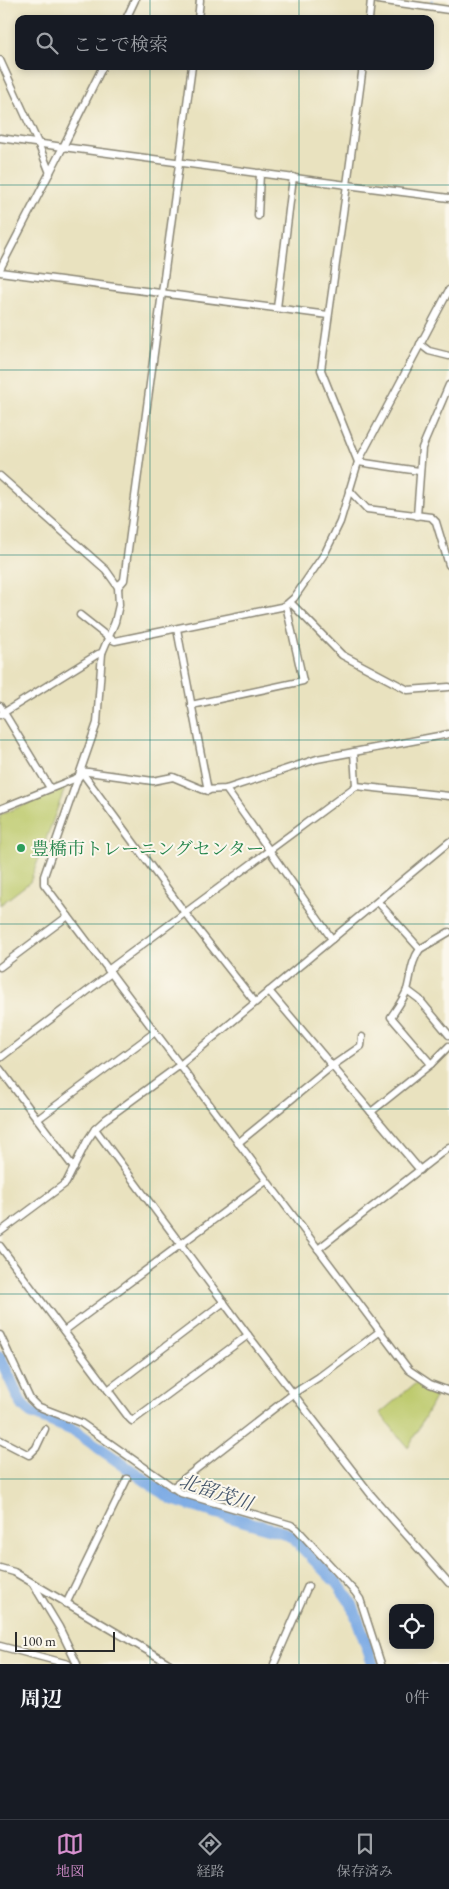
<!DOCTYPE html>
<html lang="ja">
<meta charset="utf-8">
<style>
:root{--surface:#171b24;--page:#20242c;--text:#f1f3f6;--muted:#9ea1a6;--line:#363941;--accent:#d690ce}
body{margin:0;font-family:"EB Garamond","Noto Serif JP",serif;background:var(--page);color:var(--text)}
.controls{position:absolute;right:15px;bottom:15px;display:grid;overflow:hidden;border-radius:10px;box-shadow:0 2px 8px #0003}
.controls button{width:45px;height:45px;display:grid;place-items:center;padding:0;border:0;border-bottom:1px solid var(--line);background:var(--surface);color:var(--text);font:25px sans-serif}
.scale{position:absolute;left:15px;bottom:12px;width:100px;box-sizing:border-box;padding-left:5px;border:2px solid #2b2b2b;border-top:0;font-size:14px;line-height:18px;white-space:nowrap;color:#2b2b2b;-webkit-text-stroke:4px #fbf7ec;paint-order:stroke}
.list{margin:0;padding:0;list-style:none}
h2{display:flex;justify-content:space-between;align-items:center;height:65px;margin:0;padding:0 20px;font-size:21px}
h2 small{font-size:16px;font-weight:400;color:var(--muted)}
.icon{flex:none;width:28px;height:28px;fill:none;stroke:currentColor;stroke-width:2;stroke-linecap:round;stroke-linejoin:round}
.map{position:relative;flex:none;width:449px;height:1664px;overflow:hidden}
.search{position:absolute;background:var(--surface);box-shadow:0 2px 8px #0003;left:15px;right:15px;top:15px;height:55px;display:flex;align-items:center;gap:12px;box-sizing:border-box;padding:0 18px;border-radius:10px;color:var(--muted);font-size:19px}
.sheet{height:155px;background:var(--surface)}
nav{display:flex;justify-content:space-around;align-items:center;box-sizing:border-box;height:70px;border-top:1px solid var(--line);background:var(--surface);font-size:14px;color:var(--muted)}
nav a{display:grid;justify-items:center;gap:2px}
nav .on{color:var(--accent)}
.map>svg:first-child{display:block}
.green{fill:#bcc96b;stroke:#747a4b}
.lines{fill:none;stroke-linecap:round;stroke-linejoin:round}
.stream{stroke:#79a9e4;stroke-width:2}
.river{stroke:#79a9e4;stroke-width:12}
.minor-casing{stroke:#8a8675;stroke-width:9}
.minor{stroke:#fff;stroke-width:6}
.grid{fill:none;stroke:#0f766e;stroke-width:1;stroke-opacity:0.55}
.leisure-dot{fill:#2e9e5b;stroke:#fbf7ec;stroke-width:2}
.labels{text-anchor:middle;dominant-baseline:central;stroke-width:4;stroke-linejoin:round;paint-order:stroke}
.leisure-label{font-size:18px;fill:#27864d;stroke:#fbf7ec;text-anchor:start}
.water-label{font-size:19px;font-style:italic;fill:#46576c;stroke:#fbf7ec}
</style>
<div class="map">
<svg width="449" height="1664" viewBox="0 0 449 1664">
<rect width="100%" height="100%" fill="#fbf7ec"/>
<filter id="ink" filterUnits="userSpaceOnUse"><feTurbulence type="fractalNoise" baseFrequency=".02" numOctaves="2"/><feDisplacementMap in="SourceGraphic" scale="10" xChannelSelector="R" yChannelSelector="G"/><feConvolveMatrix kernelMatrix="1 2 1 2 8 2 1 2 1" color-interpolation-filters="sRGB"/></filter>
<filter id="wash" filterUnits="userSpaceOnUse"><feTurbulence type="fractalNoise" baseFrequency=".0096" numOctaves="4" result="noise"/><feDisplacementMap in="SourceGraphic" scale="20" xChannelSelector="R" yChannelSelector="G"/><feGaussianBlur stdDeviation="1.12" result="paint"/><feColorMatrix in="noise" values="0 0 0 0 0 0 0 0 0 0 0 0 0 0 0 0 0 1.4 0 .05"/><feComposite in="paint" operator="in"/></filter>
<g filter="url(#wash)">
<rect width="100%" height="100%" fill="#e9e2bf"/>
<g class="green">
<path d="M65 788 30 882 0 905V815Z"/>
<path d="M417 1382 438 1392 408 1448 380 1413Z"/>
</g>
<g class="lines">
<path class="stream" d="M431 3 432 0"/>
<path class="river" d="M0 1357 20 1401 25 1408 31 1413 75 1431 172 1499 193 1506 285 1533 292 1537 337 1583 352 1604 373 1664"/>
</g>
</g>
<g filter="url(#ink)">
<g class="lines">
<defs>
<g id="minor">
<path d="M378 0 449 10"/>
<path d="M126 19 135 0"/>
<path d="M198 19 200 0"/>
<path d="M369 19 371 0"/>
<path d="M0 60 38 143 50 173"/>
<path d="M0 138 63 147 103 66"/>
<path d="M258 216 260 173"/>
<path d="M0 269 63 147 347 185 363 66"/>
<path d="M0 272 328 315"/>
<path d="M277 308 293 177"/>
<path d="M420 344 429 351 449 356"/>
<path d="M419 471 358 462 321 370 347 185 449 198"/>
<path d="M0 476 106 570 118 587 119 605 115 622 102 653 97 723 44 876V884L409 1370 430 1384 449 1391"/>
<path d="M349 490 367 509 431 517 436 522 449 565"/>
<path d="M417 516 422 448 449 385"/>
<path d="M118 587 124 580 192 66"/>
<path d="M290 602 342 655 408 690 449 687"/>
<path d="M80 615 109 638 115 641 281 607 286 605 294 598 325 553 340 522 358 462 449 290"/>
<path d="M177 629 208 791"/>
<path d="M191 705 303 681 286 605"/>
<path d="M0 706 50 788"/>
<path d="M0 715 98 654 102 653"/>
<path d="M354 752 356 786"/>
<path d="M81 771 153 781 173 777 204 790 226 789 317 759 449 734"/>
<path d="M81 771 185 913 255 1002"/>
<path d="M226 789 332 939"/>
<path d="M0 809 79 777"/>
<path d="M378 902 420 949 449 932"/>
<path d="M420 949C411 961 411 976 407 990 403 1000 397 1008 391 1017L431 1064"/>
<path d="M0 967 68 916"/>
<path d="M108 970 356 786 449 796"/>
<path d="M407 990 419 999 449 1035"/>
<path d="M269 991 420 1170"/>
<path d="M0 1058 111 973"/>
<path d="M0 1069 74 1168"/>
<path d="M371 1112 431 1064 449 1046"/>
<path d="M38 1119 155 1032"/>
<path d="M95 1129 248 1335 372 1496 449 1583"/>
<path d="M238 1143 332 1066 361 1046 362 1037"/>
<path d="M0 1232 66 1183 87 1141 95 1129 106 1119 180 1065 449 842"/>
<path d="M0 1246 129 1418 132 1421 248 1335"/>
<path d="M318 1249 449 1147"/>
<path d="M64 1331 266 1181"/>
<path d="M0 1335 30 1399 37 1406 81 1423 181 1493 291 1525 297 1529 355 1592 360 1599 381 1664"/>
<path d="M108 1390 224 1302"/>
<path d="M0 1440 29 1455 36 1448 45 1429"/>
<path d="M172 1488 294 1393 319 1377 379 1332"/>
<path d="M0 1568 14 1572 170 1664"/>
<path d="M33 1584 59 1627 77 1664"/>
<path d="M66 1604 127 1479"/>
<path d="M0 1646 68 1664"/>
<path d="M274 1664 308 1586"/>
</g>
</defs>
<use href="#minor" class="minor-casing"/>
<use href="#minor" class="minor"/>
</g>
</g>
<path class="grid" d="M150 0V19M299 0V19M150 66V1664M299 66V1664M0 185H449M0 370H449M0 555H449M0 740H449M0 924H449M0 1109H449M0 1294H449M0 1479H449"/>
<circle class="leisure-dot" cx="21" cy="848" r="5"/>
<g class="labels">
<g class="leisure-label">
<text x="31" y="848">豊橋市トレーニングセンター</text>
</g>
<g class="water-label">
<text transform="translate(216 1492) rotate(19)">北留茂川</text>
</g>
</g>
</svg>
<div class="controls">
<button><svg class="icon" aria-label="locate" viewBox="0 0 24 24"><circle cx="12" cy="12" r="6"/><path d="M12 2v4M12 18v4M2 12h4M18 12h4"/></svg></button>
</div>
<div class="scale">100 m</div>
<div class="search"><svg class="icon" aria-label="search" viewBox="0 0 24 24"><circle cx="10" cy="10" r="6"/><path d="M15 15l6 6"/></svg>ここで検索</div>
</div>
<section class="sheet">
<h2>周辺<small>0件</small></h2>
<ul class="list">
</ul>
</section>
<nav>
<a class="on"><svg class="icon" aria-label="map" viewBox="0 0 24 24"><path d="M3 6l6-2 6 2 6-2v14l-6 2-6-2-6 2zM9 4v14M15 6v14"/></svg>地図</a>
<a><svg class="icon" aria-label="directions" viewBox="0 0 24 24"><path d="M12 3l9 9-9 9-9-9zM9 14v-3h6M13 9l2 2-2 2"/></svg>経路</a>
<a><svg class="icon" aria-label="saved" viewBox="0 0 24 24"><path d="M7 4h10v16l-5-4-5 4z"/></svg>保存済み</a>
</nav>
